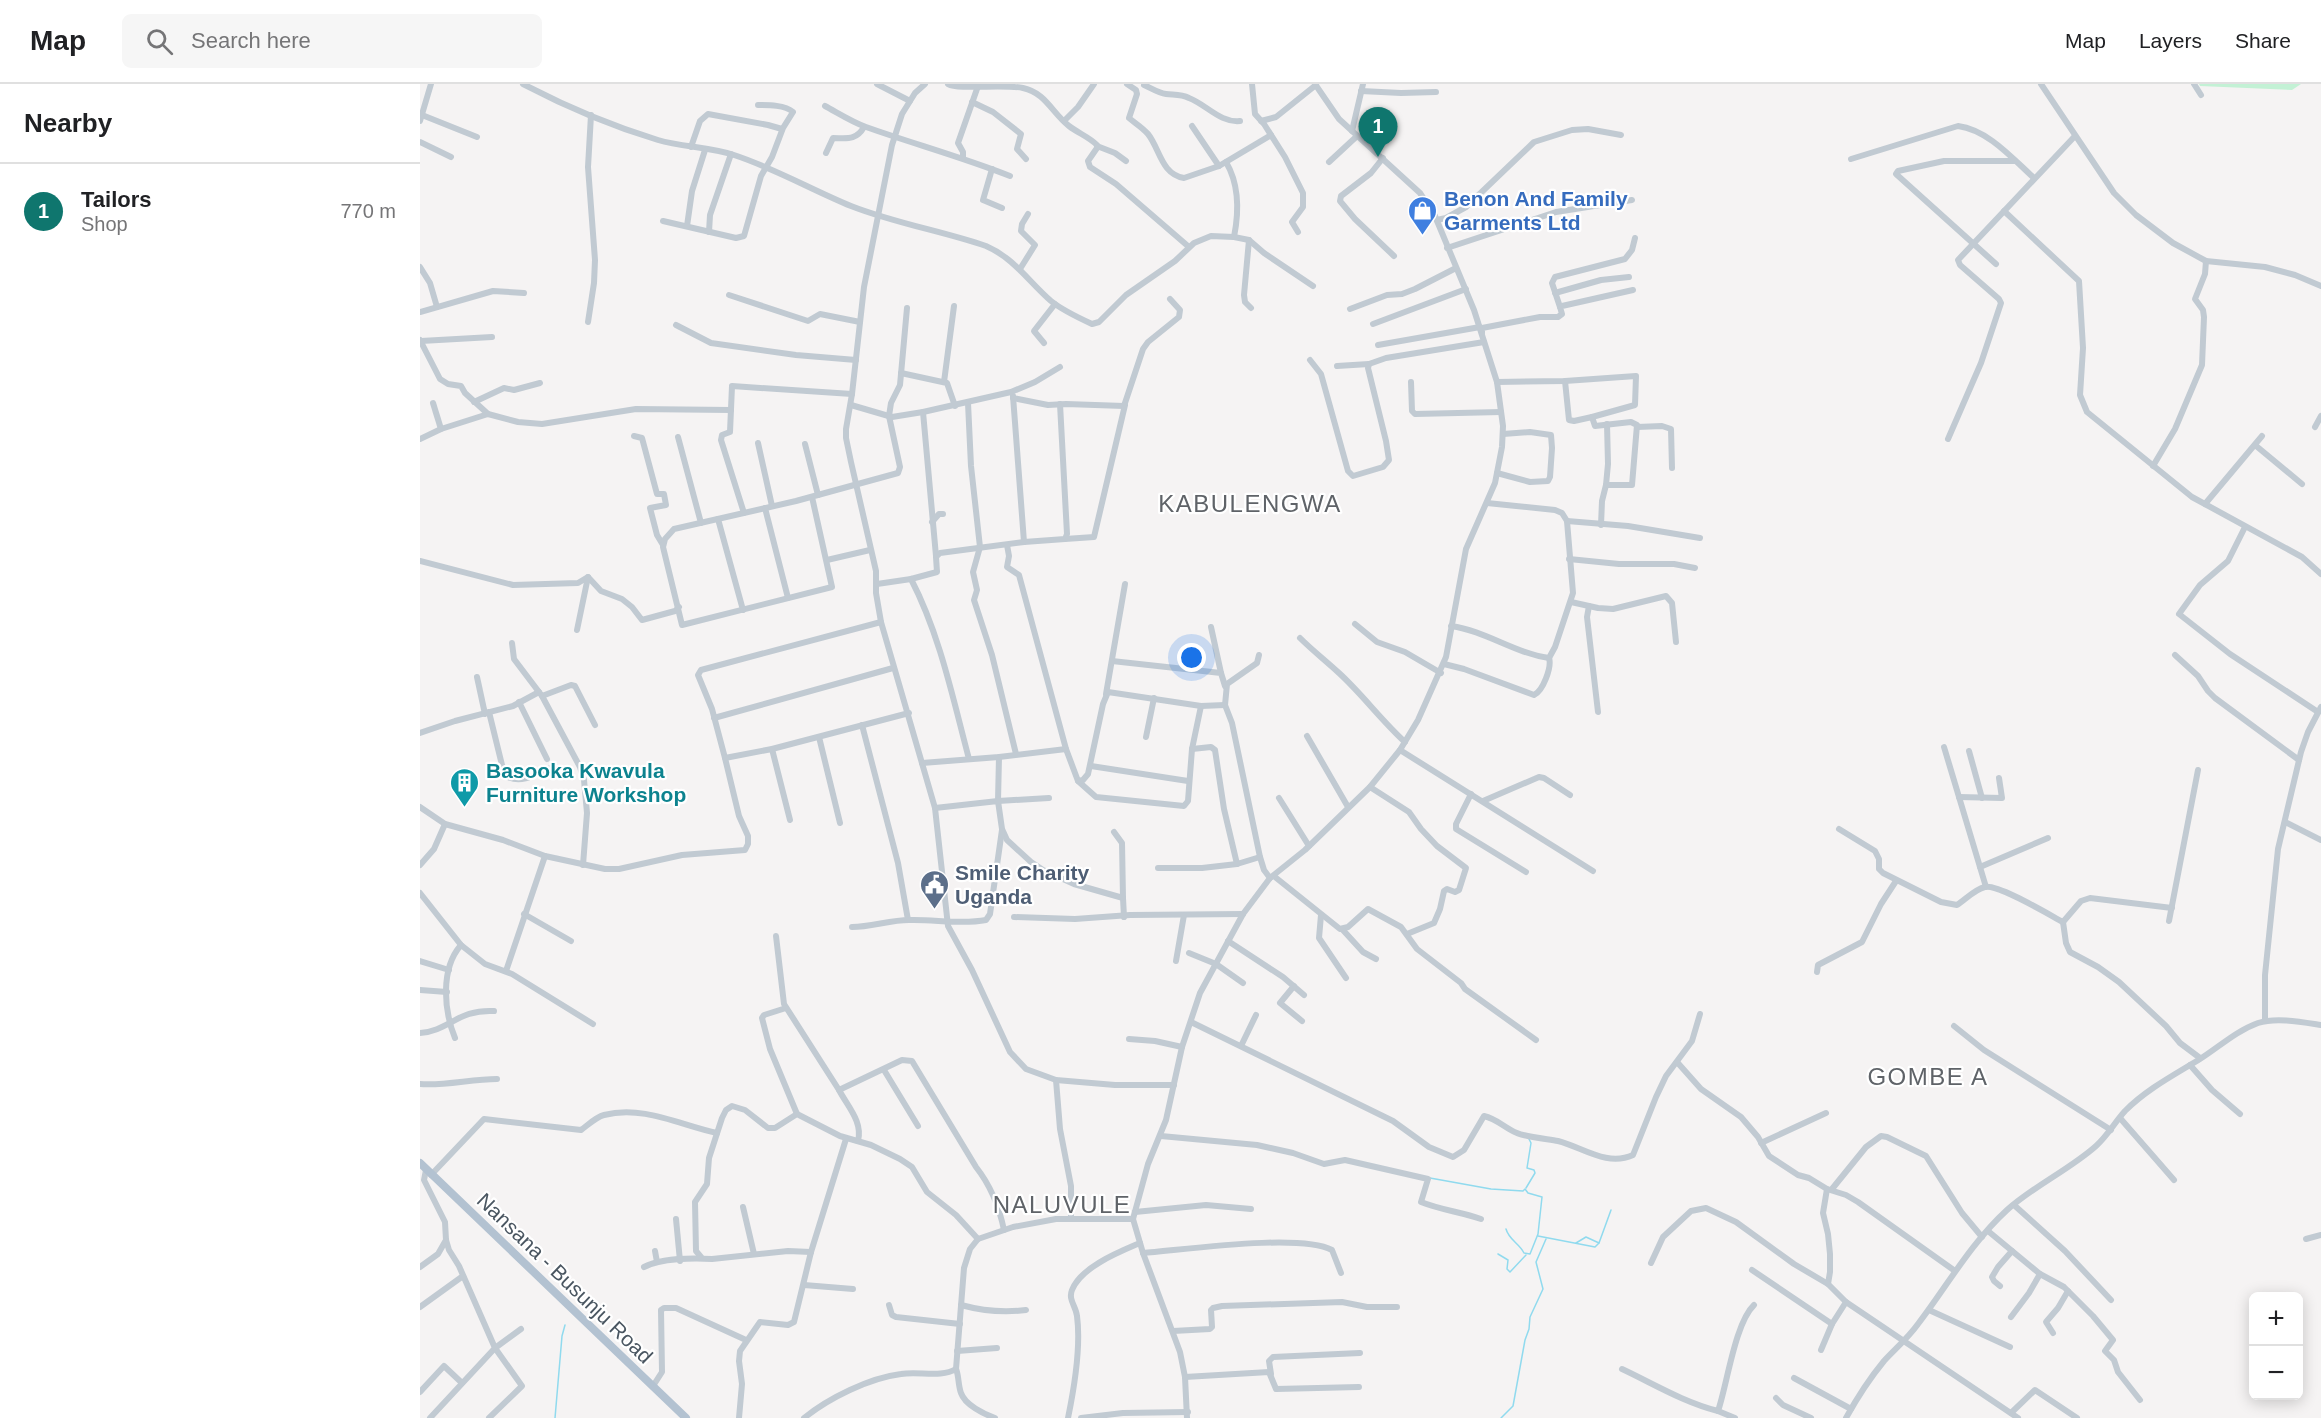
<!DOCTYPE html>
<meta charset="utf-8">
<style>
:root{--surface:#fff;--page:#f6f6f6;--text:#202124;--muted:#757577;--line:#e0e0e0;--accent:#0f766e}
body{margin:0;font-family:Arial,sans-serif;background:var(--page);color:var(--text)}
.controls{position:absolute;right:18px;bottom:18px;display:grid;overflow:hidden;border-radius:9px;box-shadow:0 3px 15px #0003}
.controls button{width:54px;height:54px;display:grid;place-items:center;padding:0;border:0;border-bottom:2px solid var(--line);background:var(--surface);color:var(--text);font:30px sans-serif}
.you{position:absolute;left:772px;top:574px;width:21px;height:21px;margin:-15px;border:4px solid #fff;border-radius:50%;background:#1a73e8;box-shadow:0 0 0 9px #1a73e833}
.badge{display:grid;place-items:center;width:39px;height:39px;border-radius:50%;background:var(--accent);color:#fff;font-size:20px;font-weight:700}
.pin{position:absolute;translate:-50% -50px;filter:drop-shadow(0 2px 3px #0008)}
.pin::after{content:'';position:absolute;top:32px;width:21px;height:18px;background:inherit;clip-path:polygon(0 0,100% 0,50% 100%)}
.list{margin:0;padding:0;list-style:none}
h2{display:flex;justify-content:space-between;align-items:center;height:78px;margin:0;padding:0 24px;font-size:26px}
h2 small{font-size:20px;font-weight:400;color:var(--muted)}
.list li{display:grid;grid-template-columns:39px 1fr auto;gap:18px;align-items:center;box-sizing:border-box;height:96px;padding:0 24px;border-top:2px solid var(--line)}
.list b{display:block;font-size:22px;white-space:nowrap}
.list p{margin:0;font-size:20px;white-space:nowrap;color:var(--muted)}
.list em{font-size:20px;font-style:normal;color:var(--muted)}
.icon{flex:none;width:33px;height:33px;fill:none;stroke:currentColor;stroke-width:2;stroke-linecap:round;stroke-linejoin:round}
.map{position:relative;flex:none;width:1901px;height:1334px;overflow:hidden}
header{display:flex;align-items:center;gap:36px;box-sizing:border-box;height:84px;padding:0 30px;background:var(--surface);border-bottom:2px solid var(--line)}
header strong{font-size:28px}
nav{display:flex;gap:33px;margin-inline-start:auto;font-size:21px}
.search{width:420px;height:54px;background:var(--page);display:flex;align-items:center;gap:15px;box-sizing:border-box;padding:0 21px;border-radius:9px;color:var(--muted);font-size:22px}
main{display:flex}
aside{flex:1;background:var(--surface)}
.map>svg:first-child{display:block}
.green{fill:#c3f1d5}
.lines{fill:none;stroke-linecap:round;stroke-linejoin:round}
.stream{stroke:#90daee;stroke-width:1.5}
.minor{stroke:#c1cad2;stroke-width:6}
.major{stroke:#b3c2d1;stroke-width:8}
.labels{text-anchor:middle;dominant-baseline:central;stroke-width:4.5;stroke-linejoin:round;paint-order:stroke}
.shop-label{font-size:21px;font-weight:bold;fill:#366cbe;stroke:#fff;text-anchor:start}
.culture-label{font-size:21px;font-weight:bold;fill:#0d838f;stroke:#fff;text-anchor:start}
.service-label{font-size:21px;font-weight:bold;fill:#4e5e75;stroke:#fff;text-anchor:start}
.street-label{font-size:21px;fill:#4a5661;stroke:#fff}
.quarter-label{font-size:24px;letter-spacing:1.5px;fill:#5f6368;stroke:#fff}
</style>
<header>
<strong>Map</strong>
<div class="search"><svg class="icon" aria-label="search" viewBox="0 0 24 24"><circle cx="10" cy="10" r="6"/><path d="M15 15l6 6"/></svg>Search here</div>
<nav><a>Map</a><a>Layers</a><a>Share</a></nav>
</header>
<main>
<aside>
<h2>Nearby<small></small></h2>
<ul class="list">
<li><span class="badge">1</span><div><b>Tailors</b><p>Shop</p></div><em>770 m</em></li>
</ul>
</aside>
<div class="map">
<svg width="1901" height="1334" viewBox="0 0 1901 1334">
<rect width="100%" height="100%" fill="#f5f3f3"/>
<path class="green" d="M1779 0H1881L1872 6 1780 2Z"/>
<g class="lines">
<g class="stream">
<path d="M1010 1094 1071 1105 1103 1107 1105 1105 1108 1109 1122 1113 1118 1150 1110 1170 1104 1169C1099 1159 1089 1156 1086 1145"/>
<path d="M1106 1104 1115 1089 1114 1086 1107 1084 1111 1059 1109 1055"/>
<path d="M1118 1152 1175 1163 1179 1159"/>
<path d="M1156 1159 1166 1153 1179 1159 1191 1126"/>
<path d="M1078 1170 1088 1176 1087 1185 1090 1188 1106 1171"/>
<path d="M135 1334 142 1252 145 1241"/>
<path d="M1081 1334 1093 1322 1105 1256 1109 1245 1110 1233 1123 1205 1116 1178 1126 1155"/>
</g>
<g class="minor">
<path d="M103 0C145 22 192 42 238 56 262 63 289 63 314 71 354 84 392 106 431 122 474 139 522 147 566 162 594 174 609 198 631 217 642 226 659 234 672 240L679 238 706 211 755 177 774 159 791 152 814 153 829 156 844 169 893 202"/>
<path d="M457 0 490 17"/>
<path d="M505 0 495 9 482 30 472 61 444 203 432 310 426 345V354L431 378 456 487V509L461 538 515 724 528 842 552 886 590 968 606 985 636 996 695 1001H754"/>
<path d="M528 0C539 6 584 0 603 4 626 9 632 29 649 42 658 49 669 53 677 61V64L668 77 670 83 696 100 769 163"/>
<path d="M707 0 716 6 717 10 709 34C715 39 723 44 728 50 740 65 741 90 764 94L799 82 851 51"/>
<path d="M832 0 835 30 844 40 865 73 883 109V123L872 138 878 148"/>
<path d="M1621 0 1694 109 1716 131 1753 159 1786 177 1845 183 1875 191 1901 202"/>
<path d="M1774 0 1781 11"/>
<path d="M724 1C731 4 738 9 746 10 754 11 761 10 769 14 787 21 800 39 820 37"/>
<path d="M941 7 981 9 1016 8"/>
<path d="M552 18 573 28 601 50 597 65 606 75"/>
<path d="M405 22C418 29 432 38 446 43 494 60 542 73 590 92"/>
<path d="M2 31 57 53"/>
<path d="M0 37 11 0"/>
<path d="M644 37 658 23 674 0"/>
<path d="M841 37 856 33 896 1"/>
<path d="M772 42 799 82"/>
<path d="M932 47 943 0"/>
<path d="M0 58 31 73"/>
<path d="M677 62 695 69 706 77"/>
<path d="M271 63 280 37 288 30 348 41 362 45"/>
<path d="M406 69 413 54C426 54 436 57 444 43"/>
<path d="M543 74V68L538 59 558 2"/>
<path d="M963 74 951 89 921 112 920 117 935 135 974 172"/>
<path d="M1431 75 1538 42C1568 46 1592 74 1614 94"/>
<path d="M806 78C819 100 819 128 814 153"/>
<path d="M909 78 936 53"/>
<path d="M572 85 563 116 582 124"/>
<path d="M1584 127 1659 197 1663 264 1660 311 1667 328 1772 413 1882 473 1901 490"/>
<path d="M1017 136 1026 134 1046 123 1114 58 1152 46 1168 45 1201 51"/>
<path d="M243 137 316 154 324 152 341 92 352 73 363 44 373 28C365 21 349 21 338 21"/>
<path d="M267 142 272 107 285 66"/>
<path d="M289 148 290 131 311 70"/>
<path d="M829 156 824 211 825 218 831 224"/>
<path d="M1027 164 1136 128 1212 116"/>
<path d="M1576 180 1476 90 1478 87 1524 77H1595"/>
<path d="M0 183 10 199 17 223"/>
<path d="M600 185 615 161 601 147 602 140 608 130"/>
<path d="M1135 209 1181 196 1209 193"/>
<path d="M309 211 388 237 400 230 440 238"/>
<path d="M1140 223 1132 199 1135 193 1205 175 1212 166 1215 154"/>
<path d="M930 225 967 211 982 210 995 205 1036 184"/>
<path d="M0 228 73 207 104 209"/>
<path d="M168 238 174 199 175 176 168 83 171 31"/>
<path d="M953 240 1046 205"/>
<path d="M256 241 291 259 376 271 436 276"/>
<path d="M1062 249V244L1120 233H1138L1142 230 1140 223 1142 222 1213 206"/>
<path d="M0 256 20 295 28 300 41 302 45 309 68 330"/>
<path d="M1 257 72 253"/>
<path d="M624 259 614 247 635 220"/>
<path d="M958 261 1060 243"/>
<path d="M890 276 901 290 928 387 933 392 963 383 969 376 966 357 948 284 949 280 966 274 1064 258"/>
<path d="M917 282 949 280"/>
<path d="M481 289 527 299 535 322"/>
<path d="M1145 297 1149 336 1154 337 1172 333 1175 342 1211 338 1217 341 1212 401H1186L1182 417 1181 441"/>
<path d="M524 298 534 222"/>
<path d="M991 298 992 327 995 330 1081 328"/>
<path d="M1077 298 1145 297 1216 292 1215 321 1172 333"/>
<path d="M593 312 604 458"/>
<path d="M593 314 628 321 646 320 704 322 723 265 728 258 759 233 760 226 750 215"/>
<path d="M54 318 84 304 94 306 120 299"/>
<path d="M13 319 21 345"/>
<path d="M548 319 551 382 560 463 553 488 557 506 554 516 572 571 596 670"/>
<path d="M431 321 472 333 503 328 591 308 615 298 640 283"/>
<path d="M503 328 516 472"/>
<path d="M1217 343 1242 342 1251 345 1252 384"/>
<path d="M1895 343 1901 332"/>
<path d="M214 352 222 354 237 410H244L246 421 230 424 237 451 243 461"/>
<path d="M258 353 281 439"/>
<path d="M0 355 21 345 68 330 98 338 122 340 216 325 311 326"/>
<path d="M1528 355 1561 279 1581 219 1579 215 1540 181 1538 176 1655 52"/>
<path d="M338 359 352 422"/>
<path d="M385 360 398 411"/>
<path d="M1835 361 1882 400"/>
<path d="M1733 382 1755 345 1782 281 1784 233 1783 226 1775 215 1785 190 1786 177"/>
<path d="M1077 389 1110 398 1128 397 1130 393 1132 364 1131 351 1110 348 1083 350"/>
<path d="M1186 401 1188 380 1187 340"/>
<path d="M392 413 412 503 262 541 243 463 245 455 254 445 376 417 478 389 480 383 469 332 471 319 480 301 487 224"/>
<path d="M1785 420 1842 352"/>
<path d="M345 424 368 514"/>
<path d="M324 429 301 356 302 351 310 348 312 302 432 310"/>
<path d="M298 435 323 526"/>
<path d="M1147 437 1208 442 1280 454"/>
<path d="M512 438 519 430H523"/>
<path d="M1825 443 1808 477 1780 501 1759 530 1810 570 1898 628"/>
<path d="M645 455 674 453 705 321"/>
<path d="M1149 475 1199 480H1254L1275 484"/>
<path d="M407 476 450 466"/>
<path d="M0 477 93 501 158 499 168 493 181 507 202 515 212 523 222 536 255 527 259 523"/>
<path d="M491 495C520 551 533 615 549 675"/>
<path d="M457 500 491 495 517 488 516 473 520 469 604 458 645 455 647 450 640 320"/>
<path d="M1151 518 1178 524 1193 525 1246 512 1252 519 1256 558"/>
<path d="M1169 522 1167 533 1178 628"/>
<path d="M935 540 957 558 985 568 1021 589"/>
<path d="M1031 542C1066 547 1094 569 1129 574L1135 563 1153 509 1147 437 1142 429 1135 426 1067 419"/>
<path d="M791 543 801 589"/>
<path d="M157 546 168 493"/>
<path d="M880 554C892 566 906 577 919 589 942 610 961 636 985 658"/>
<path d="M92 559 94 575 122 612 160 683 164 696 167 729 163 781"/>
<path d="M839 571 837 579 807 600 805 621 812 639 840 773 844 786 850 794"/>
<path d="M1755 571 1778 592 1788 607 1795 614 1879 676"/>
<path d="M692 577 801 589 805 602"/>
<path d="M1024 580 1044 585 1114 611C1123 607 1132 583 1129 574"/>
<path d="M57 593 65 630"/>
<path d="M686 610 705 500"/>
<path d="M122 612 151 601 155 602 175 641"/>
<path d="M99 618 127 675"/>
<path d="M69 628 82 681 88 693C103 700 118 689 133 683"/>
<path d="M294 634 473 584"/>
<path d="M442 641 478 779 488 836"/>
<path d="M0 649 35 637 93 622 119 608"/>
<path d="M887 652 928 723"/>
<path d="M399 653 420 739"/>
<path d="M726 653 734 614"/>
<path d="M1524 663 1566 803"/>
<path d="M352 665 370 736"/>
<path d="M646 665 658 697 676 713 764 722 768 717 772 665 781 622"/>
<path d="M772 665 791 663 795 666 804 725 817 780 840 773"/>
<path d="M980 666 1173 787"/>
<path d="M1549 667 1562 714"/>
<path d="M579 673 578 717 629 714"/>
<path d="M305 674 292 625 278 591 281 586 461 538"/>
<path d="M502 679 579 673 646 665 599 491 587 483 589 472 587 461"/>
<path d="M671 682 768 697"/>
<path d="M658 697 663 696 668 690 683 620 688 608 781 622 805 621"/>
<path d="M950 703 989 728 1001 745 1017 762 1046 784 1039 806 1035 808 1027 805 1024 807 1020 825 1014 839 987 850"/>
<path d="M1051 710 1036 740V745L1106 788"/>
<path d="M1539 713 1582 714 1579 694"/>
<path d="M859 714 889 762"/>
<path d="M1063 717 1119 693 1124 694 1150 711"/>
<path d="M0 723 25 740 83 756 125 772 185 785H199L262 771 325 766 328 760V752L319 732 305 674 352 665 489 629"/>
<path d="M515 724 578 717 582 745 587 756 611 778 623 786 654 800 703 814 704 833"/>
<path d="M1865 738 1901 756"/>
<path d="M1419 745 1455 767 1459 775V785L1463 789 1521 818 1537 821C1545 816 1555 805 1565 803 1578 800 1628 830 1643 838"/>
<path d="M694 748 702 759 703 814"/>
<path d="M0 781 14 765 25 740"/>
<path d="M1560 783 1628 754"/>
<path d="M738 784H782L817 780"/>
<path d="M855 793 920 845 928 843 948 825 981 843 997 865 1041 899 1045 905 1116 956"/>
<path d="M0 809 41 861"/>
<path d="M104 830 151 857"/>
<path d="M901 831 899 854 926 894"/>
<path d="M594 833 655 835 710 831 823 830"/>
<path d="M1749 837 1778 686"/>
<path d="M1643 838 1646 859 1650 868 1678 883 1699 898 1746 942 1760 959 1780 974"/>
<path d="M1643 838 1661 817 1670 814 1752 824"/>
<path d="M432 843C451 843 470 836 489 836 514 835 540 841 566 836L570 830 582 746"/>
<path d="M922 845 943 868 956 875"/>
<path d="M356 852 364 920 419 1006 482 976 492 977 556 1083C571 1102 579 1122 584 1146"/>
<path d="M808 857 863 893 884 911"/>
<path d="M769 869 796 880 823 899"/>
<path d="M0 877 29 886"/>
<path d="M756 877 764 831"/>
<path d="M86 887 125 772"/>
<path d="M1397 888 1398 881 1442 858 1461 820 1476 797"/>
<path d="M874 902 860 919 882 937"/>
<path d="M0 906 27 908"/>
<path d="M366 924 344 931 342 934 350 965 377 1030"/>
<path d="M1845 937V891L1858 765 1881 668 1888 648 1901 623"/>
<path d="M771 938 973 1037 1009 1063 1033 1073 1044 1066 1064 1032C1077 1035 1085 1044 1097 1049 1106 1053 1127 1055 1138 1057 1162 1063 1187 1083 1213 1071L1236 1013 1246 992 1272 957 1280 930"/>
<path d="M1534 942 1564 966 1691 1046"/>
<path d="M0 949C29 947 38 925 74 927"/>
<path d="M35 954C24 927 20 885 41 861L65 880 92 890 173 940"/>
<path d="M709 955 735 957 762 963"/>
<path d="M821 962 836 931"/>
<path d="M1257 978 1281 1005 1321 1033 1338 1053 1349 1072 1378 1091 1389 1094 1407 1105 1426 1111 1438 1118 1535 1187"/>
<path d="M1770 981 1792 1006 1820 1030"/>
<path d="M464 986 498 1042"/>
<path d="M636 996 640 1045 651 1102V1134"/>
<path d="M0 1000C25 1002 51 995 77 995"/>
<path d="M419 1006C428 1023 443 1038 438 1057"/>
<path d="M1700 1034 1754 1096"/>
<path d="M741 1052 837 1061 873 1069 904 1080 925 1076 1008 1095 1001 1118C1021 1126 1041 1128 1061 1135"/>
<path d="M1341 1059 1406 1029"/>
<path d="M6 1086 4 1096 25 1138 26 1156 29 1166 39 1182 75 1264 10 1334"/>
<path d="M11 1091 64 1035 161 1046C168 1041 176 1033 184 1031 223 1021 260 1041 297 1049"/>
<path d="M1407 1105 1403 1129 1408 1150 1410 1170V1188L1408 1200"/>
<path d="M1412 1105 1446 1063 1461 1052 1467 1053 1506 1072 1542 1129 1562 1153"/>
<path d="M1594 1121 1645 1167 1691 1216"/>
<path d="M323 1123 334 1170"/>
<path d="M715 1128 786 1121 831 1125"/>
<path d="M256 1135 260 1177"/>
<path d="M1568 1147 1620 1190 1644 1203 1673 1232 1693 1256 1685 1267 1694 1276 1698 1288 1720 1316"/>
<path d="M1886 1155 1901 1151"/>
<path d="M235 1167 237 1178"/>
<path d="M723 1169C763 1166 879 1149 912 1166L921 1189"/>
<path d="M281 1173 276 1167 275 1118 287 1100 289 1074 302 1034 306 1026 312 1022 325 1026 348 1044H355L377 1030 420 1052 451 1061 480 1075 492 1083 507 1108 536 1131 558 1155"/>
<path d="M1231 1179 1243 1153 1271 1127 1286 1124 1316 1138 1374 1180 1408 1200 1426 1218 1598 1334"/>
<path d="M0 1183 18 1170 26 1156"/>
<path d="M224 1183C241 1174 274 1174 292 1175L368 1167 391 1168"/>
<path d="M1332 1186 1412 1240 1426 1218"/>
<path d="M384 1201 433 1205"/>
<path d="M1580 1202 1574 1197 1572 1193 1578 1183 1592 1167"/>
<path d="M469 1221 472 1231 476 1233 540 1240"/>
<path d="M541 1221C563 1227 584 1229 606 1226"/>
<path d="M0 1223 43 1192"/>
<path d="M1509 1226 1590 1263"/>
<path d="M1591 1233 1609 1209 1620 1190"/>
<path d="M753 1247 790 1245 792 1243 791 1226 793 1224 802 1222 922 1218 947 1223H977"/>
<path d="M1633 1249 1626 1238 1638 1224 1648 1207"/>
<path d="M1401 1266 1412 1240"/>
<path d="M537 1267 577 1264"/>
<path d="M536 1285C539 1292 538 1301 541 1309 545 1321 564 1330 575 1334"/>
<path d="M1202 1285C1234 1300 1263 1318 1298 1327"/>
<path d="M851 1290 849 1277 853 1273 940 1269"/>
<path d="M765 1293 849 1288 856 1305 939 1303"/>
<path d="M1374 1294 1431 1325"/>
<path d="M233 1302 242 1288 241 1226 244 1224H256L326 1256"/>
<path d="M0 1308 24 1282 42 1299"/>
<path d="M1356 1314 1363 1321 1391 1334"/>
<path d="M1591 1329 1615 1306 1657 1334"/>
<path d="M69 1334 102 1302 75 1264 101 1245"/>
<path d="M319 1334 322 1300 319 1277 320 1267 340 1238 368 1241 374 1238 391 1168 426 1055"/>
<path d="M384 1334C409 1314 449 1294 481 1290 499 1287 521 1294 536 1285L544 1184 550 1165 558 1155 593 1143 636 1135H713"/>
<path d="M648 1334C654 1305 661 1262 657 1232 656 1222 648 1216 652 1206 661 1183 699 1168 720 1159"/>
<path d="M661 1334 703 1329 768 1328"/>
<path d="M767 1334 765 1293 760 1268 723 1169 713 1135 728 1080 746 1036 762 963 780 909 823 830 850 794 885 766 950 703 980 666 998 636 1026 573 1046 465 1075 399 1082 363 1083 342 1077 298 1054 226 1015 132 1000 109 919 35 895 0"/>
<path d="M1315 1334 1298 1327C1307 1301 1315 1239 1334 1221"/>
<path d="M1426 1334C1437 1314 1450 1294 1464 1277 1475 1265 1488 1254 1498 1240 1527 1202 1551 1159 1587 1126 1615 1101 1649 1086 1676 1062 1688 1051 1695 1038 1705 1027 1727 1005 1754 991 1780 975 1799 963 1816 947 1838 939 1856 933 1882 938 1901 941"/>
</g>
<path class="major" d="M0 1079 266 1334"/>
</g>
<defs>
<symbol id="shop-pin" viewBox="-11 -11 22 30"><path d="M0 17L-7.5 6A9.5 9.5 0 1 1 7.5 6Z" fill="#3f7fe0" stroke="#fff"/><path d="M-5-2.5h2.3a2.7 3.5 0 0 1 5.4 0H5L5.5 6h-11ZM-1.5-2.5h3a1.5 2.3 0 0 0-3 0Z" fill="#fff"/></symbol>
<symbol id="building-pin" viewBox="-11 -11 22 30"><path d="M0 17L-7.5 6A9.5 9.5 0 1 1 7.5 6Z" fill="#0f9aa8" stroke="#fff"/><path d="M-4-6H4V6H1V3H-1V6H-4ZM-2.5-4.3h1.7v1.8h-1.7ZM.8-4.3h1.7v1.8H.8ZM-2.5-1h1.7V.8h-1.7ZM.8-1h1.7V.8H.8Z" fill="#fff"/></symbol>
<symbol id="civic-pin" viewBox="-11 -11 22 30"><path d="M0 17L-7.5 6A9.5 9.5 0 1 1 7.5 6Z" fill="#5c6f8a" stroke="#fff"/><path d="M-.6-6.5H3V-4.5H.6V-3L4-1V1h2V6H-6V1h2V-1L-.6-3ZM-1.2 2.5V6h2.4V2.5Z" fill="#fff"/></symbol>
</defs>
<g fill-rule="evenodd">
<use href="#shop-pin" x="986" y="110" width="33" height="45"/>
<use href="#building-pin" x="28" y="682" width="33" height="45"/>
<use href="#civic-pin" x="498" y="784" width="33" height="45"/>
</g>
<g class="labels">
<g class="shop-label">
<text x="1024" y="114">Benon And Family<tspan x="1024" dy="24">Garments Ltd</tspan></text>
</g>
<g class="culture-label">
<text x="66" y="686">Basooka Kwavula<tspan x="66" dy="24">Furniture Workshop</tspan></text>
</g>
<g class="service-label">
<text x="535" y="788">Smile Charity<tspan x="535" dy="24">Uganda</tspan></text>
</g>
<g class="street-label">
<text transform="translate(145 1194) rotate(44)">Nansana - Busunju Road</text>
</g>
<g class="quarter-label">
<text x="830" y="419">KABULENGWA</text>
<text x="1508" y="992">GOMBE A</text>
<text x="642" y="1120">NALUVULE</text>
</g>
</g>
</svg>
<div class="controls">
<button>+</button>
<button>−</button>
</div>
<div class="you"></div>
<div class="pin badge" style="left:958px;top:73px">1</div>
</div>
</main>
